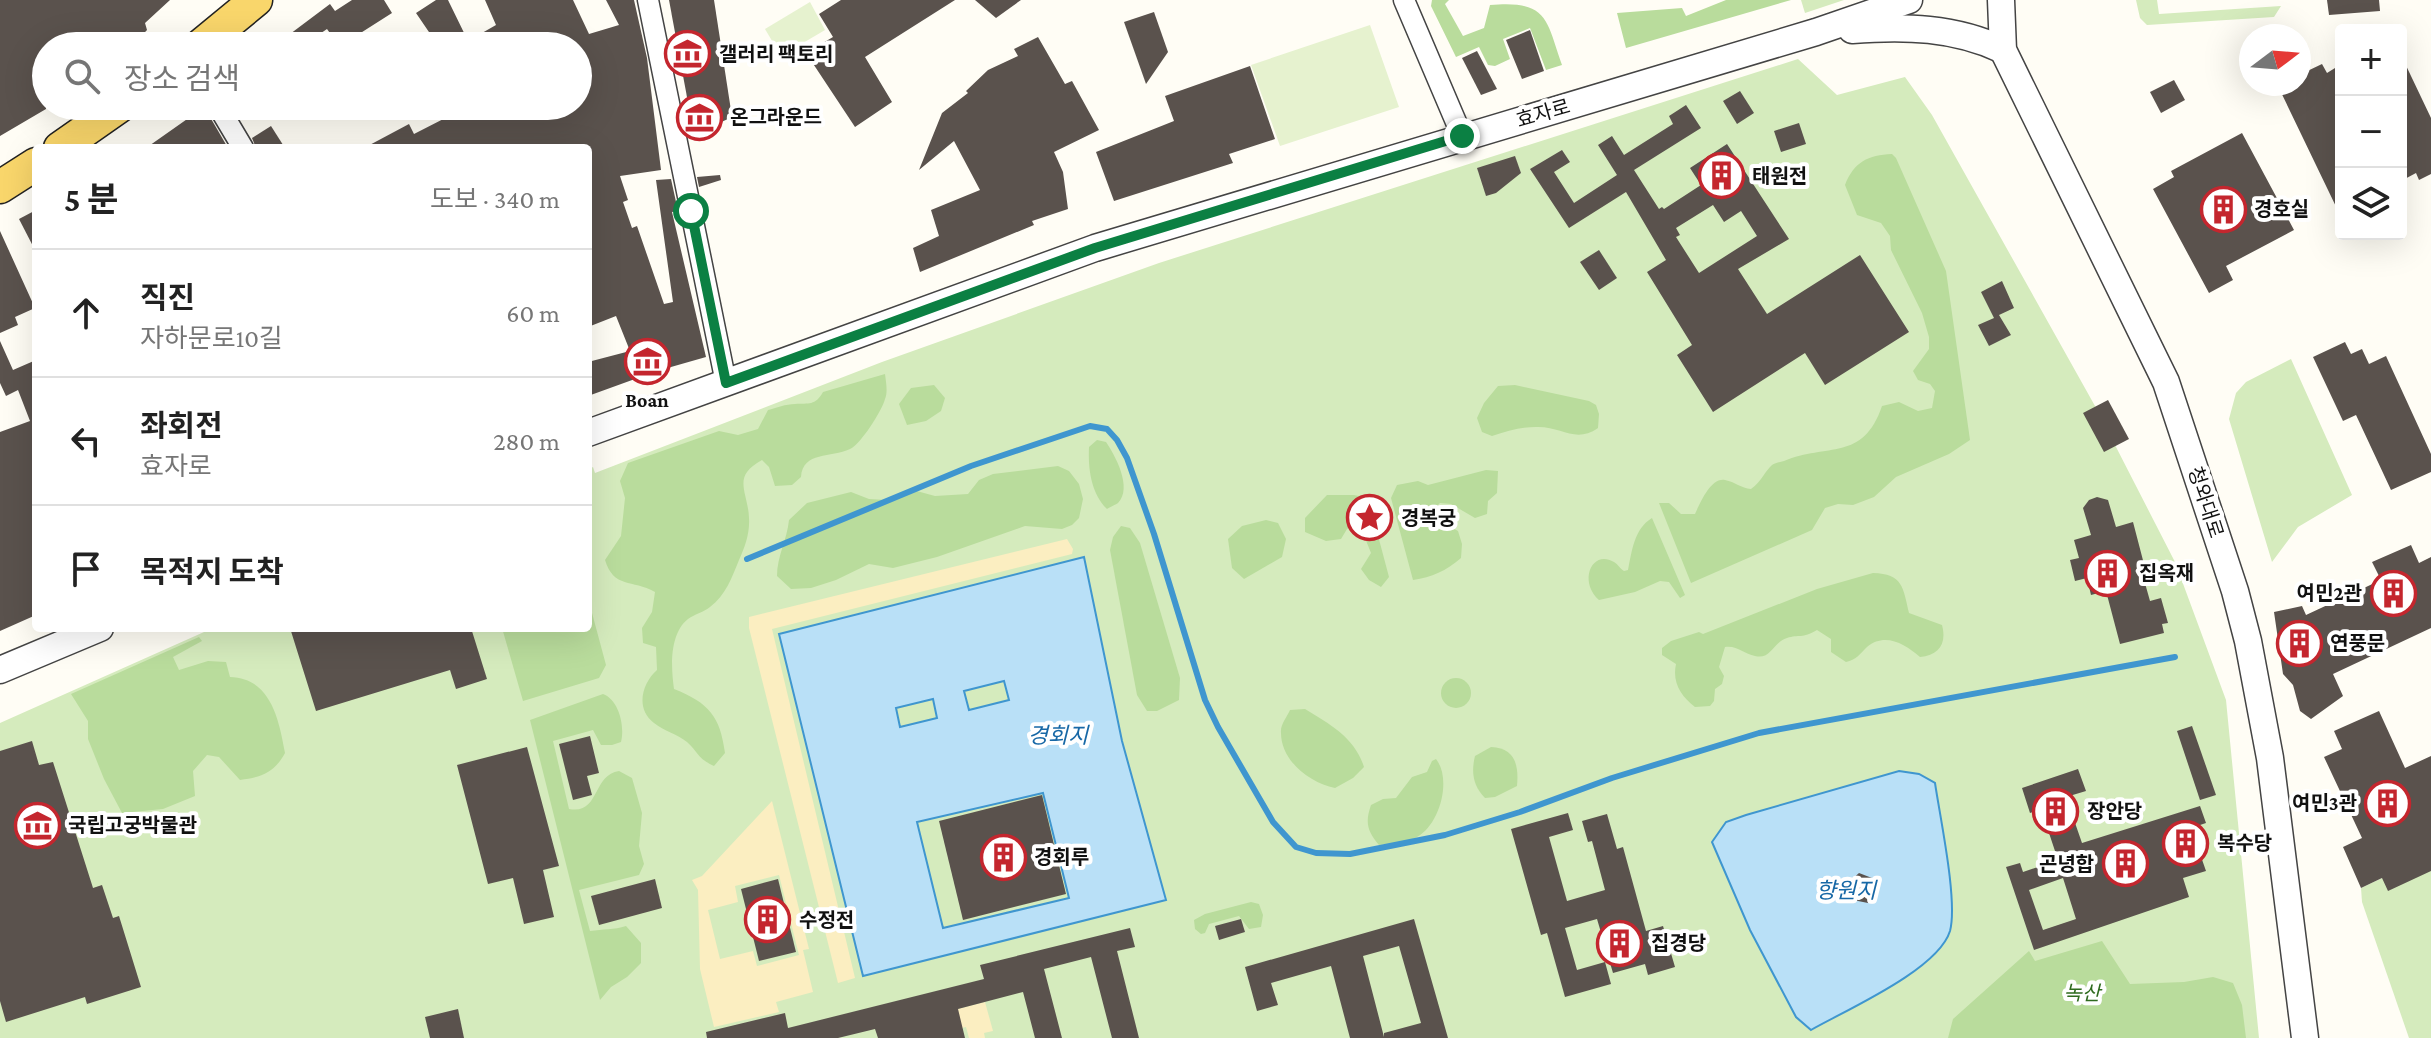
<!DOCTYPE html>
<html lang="ko">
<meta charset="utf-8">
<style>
:root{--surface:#fff;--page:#f2f2f2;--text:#222;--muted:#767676;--line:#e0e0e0}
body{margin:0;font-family:"Crimson Pro","Noto Sans KR",serif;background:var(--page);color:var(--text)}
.controls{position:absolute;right:24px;top:24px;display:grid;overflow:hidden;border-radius:8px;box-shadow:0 8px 32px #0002}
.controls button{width:72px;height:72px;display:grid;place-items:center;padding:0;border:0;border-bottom:2px solid var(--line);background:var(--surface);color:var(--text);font:40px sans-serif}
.compass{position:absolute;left:2239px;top:24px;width:72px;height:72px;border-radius:50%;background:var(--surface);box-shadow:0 8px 32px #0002;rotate:74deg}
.stop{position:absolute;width:24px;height:24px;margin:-18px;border:6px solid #0b8043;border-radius:50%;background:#fff}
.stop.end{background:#0b8043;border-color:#fff;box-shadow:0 2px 8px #0008}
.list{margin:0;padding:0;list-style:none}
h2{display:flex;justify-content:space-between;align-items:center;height:104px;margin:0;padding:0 32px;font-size:34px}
h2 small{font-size:26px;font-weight:400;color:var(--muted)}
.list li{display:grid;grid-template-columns:52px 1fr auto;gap:24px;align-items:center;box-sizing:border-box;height:128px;padding:0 32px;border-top:2px solid var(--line)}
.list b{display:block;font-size:30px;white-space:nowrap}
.list p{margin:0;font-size:26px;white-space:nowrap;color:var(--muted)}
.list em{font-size:26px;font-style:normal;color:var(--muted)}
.icon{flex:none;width:44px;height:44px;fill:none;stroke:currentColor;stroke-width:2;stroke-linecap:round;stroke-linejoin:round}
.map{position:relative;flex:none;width:2431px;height:1038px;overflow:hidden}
.search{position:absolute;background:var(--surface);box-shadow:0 8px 32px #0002;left:32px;top:32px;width:560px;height:88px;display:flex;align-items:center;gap:20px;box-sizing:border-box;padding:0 28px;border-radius:44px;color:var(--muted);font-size:30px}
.panel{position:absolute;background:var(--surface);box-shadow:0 8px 32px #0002;left:32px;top:144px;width:560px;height:488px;border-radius:8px}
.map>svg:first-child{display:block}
.green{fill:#d5ebbd}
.forest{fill:#b9dc9c}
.sand{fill:#fbeec1;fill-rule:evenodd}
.pitch{fill:#e6f2cf}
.water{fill:#b9e0f7;stroke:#3f96cf;stroke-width:2;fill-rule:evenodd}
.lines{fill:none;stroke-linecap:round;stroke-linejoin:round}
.stream{stroke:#3f96cf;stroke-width:6}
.building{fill:#5a524d;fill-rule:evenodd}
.minor-casing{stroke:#444;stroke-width:23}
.tertiary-casing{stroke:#444;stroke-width:29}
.primary-casing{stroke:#222;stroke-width:35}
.minor{stroke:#fff;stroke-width:20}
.tertiary{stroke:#fff;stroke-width:26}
.primary{stroke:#f9d66b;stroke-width:32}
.route{stroke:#0b8043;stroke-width:10}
.labels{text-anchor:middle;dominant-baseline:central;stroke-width:8;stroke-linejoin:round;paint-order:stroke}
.poi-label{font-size:20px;font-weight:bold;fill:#111;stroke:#fff;text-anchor:start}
.street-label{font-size:20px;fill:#111;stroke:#fff}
.park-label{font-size:20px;font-style:italic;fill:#2f6b1f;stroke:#fff}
.water-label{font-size:22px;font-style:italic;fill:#1768a6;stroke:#fff}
</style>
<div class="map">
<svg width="2431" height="1038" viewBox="0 0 2431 1038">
<rect width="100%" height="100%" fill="#fffdf5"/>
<g class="green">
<path d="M1801 0H1844L1805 13Z"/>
<path d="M2136 0H2157L2159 14 2281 6 2274 17 2147 25 2140 18Z"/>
<path d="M1798 59 1837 95 1905 77 1932 115 2095 406 2175 562 2226 700 2259 1038H0V723L213 628H588V470L593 467 595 473 882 362 1159 263Z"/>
<path d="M2291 359 2352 495 2298 527 2272 562 2229 419 2236 393 2246 382Z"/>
<path d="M2431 855V1038H2409L2362 902 2361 888Z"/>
</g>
<g class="forest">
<path d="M1432 0H1449L1445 4 1463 36 1484 28 1490 5C1548 0 1546 19 1562 65L1546 70 1530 28 1503 39 1510 59 1495 66 1488 65 1479 47 1456 57 1431 6Z"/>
<path d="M1726 0H1791L1626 48 1617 13 1682 8 1686 16Z"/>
<path d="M1892 154 1896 158 1946 271 1970 440 1949 454 1896 477 1874 497 1853 505 1838 504 1825 508 1812 530 1691 583 1659 503H1669L1681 514H1695C1700 503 1711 477 1725 480 1735 482 1741 488 1751 489 1762 481 1765 471 1772 465 1775 463 1780 462 1784 461 1827 443 1863 462 1882 406L1899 402 1918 411 1932 408 1935 391 1930 384 1918 380 1913 371 1929 349V337L1922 313 1891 250 1890 236 1881 223 1857 215 1845 185C1854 162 1868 155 1892 154Z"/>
<path d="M885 374C886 382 888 392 885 399 882 411 860 445 850 449 831 458 803 451 801 477L792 485 775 486 769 467 762 460C731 477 748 491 749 518 750 533 745 547 739 560 732 577 726 595 710 607 704 612 695 614 688 619 669 634 671 668 674 689 709 703 720 716 725 753L714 766C698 759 698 752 687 742 677 734 664 731 654 723 635 709 642 683 657 670L656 647 643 643 642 628 652 612 655 592C632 579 614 589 605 560L621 536 625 498 620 481 628 463 719 431 738 435 758 429 768 410C776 408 786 404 795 404 809 403 815 406 823 392Z"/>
<path d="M934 385 945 398 941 411 926 421 907 425 899 404 911 388Z"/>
<path d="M1515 385 1589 401 1596 405 1599 414 1598 428C1575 444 1562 426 1536 427 1521 427 1507 431 1492 436L1482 432 1477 418 1484 403 1498 386Z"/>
<path d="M1097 440 1106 442C1115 455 1133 488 1118 503 1117 504 1108 508 1107 509 1091 493 1088 469 1089 447Z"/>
<path d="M1058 466 1069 471 1079 484 1083 499 1079 518 1072 525 1062 529 1025 526 937 557 893 568 869 564 836 580 811 588 791 589 777 576C777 556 787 540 789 520L807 503 851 492 869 499 886 500 913 490 935 496 968 494 979 480 993 474Z"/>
<path d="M1486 470 1498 471 1497 493 1488 501 1487 514 1475 518 1451 504 1440 503 1433 510 1432 523 1437 528 1449 526 1458 531 1462 544 1461 558C1446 571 1432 577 1413 580L1391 498 1397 485 1418 481 1428 485Z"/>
<path d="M1327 495H1354L1368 498 1389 577 1381 587 1369 580 1361 569 1371 553 1361 528 1357 523 1347 529 1341 539 1326 541 1305 532V518Z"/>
<path d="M1652 518 1685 595 1680 598 1669 582 1660 581 1635 592 1599 600C1578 581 1592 549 1614 562 1618 564 1620 569 1624 571L1628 570C1632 551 1634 529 1652 518Z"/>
<path d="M1266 520 1278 523 1286 539 1282 557 1244 579 1232 568 1228 539 1242 526Z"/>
<path d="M1121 526 1130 528 1140 543 1180 678 1179 700 1157 711H1147L1137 695 1110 550 1113 537Z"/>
<path d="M1873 573C1903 574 1903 587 1909 613L1942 625C1947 644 1939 655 1920 657 1905 644 1885 632 1867 647 1860 654 1856 660 1846 662L1831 652V639L1817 630C1802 639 1799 634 1787 638 1773 642 1771 660 1755 656 1744 654 1737 645 1725 647L1719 667 1724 676 1722 684 1715 689 1714 701 1710 706 1695 707C1681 696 1672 683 1676 664L1662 655V648L1671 641 1699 632 1703 634 1817 589Z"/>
<path d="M588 598 606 665 599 678 523 701 502 628H588Z"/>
<path d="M199 637 202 641 173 657 179 670 208 661 226 662 230 677C271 678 279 720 285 753 274 773 262 777 240 780L219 757 207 755 193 771 195 796 163 809 122 813 104 779 88 739V721L71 694Z"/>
<circle cx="1456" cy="693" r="15"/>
<path d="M603 694C619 700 625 726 621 742L612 745H601L593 730 553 741 569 809C600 815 592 775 619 771L632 778 642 813 639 846 644 864 639 875 579 890 590 931C603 929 614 930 626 926L641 943V963L627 977 611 987 600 1000 530 720Z"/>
<path d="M1305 709C1330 724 1355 738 1364 767L1353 778 1335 788C1310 783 1281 761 1281 733 1280 725 1287 717 1290 710Z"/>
<path d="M1491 747C1515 748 1519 765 1517 786L1495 797 1485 798C1473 786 1471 772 1475 756Z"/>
<path d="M1436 759C1452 779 1440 825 1417 837 1406 843 1390 844 1379 845 1367 831 1365 822 1371 805L1383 799 1396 798 1412 777 1427 772 1432 761Z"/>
<path d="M1251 902 1259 904 1263 915 1261 927 1249 929 1239 916 1209 924 1205 933 1201 934 1195 929 1194 920 1205 914Z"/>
<path d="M2102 941 2130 984 2184 982 2213 977 2233 983 2242 1005 2246 1038H1948L1953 1019 2029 951 2035 961Z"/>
</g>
<g class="sand">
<path d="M1067 539 1073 549 1072 554 772 629 855 978 838 983 749 628V617Z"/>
<path d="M772 801 809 949 803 950 813 992 776 1002 779 1012 714 1027 700 969 698 890 692 880 702 876ZM779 875 799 955 757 966 753 951 720 959 708 910 738 902 735 886Z"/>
<path d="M985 1002 993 1031 984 1033 985 1038H969L966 1027 921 1038 891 1026Z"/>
</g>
<g class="pitch">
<path d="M810 2 825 30 781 56 765 29Z"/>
<path d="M1370 25 1399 107 1280 146 1251 65Z"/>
</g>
<g class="water">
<path d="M1084 557 1122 741 1166 900 863 976 779 634ZM1004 681 1009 700 969 710 964 691ZM933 699 937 718 900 727 896 708ZM1043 793 1069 898 943 928 917 822Z"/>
<path d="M1899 771 1919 774 1935 783C1940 817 1958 901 1950 931 1938 970 1846 1010 1811 1030L1796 1017 1750 930 1712 842 1726 822 1746 815Z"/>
</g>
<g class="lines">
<path class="stream" d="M747 559 971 466 1090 426 1107 429 1117 440 1127 458 1154 534 1205 700 1218 727 1273 822 1296 847 1316 853 1350 854 1445 835 1520 812 1612 778 1759 733 2175 657"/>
</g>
<g class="building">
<path d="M0 0H170L145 23 147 30 132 46H46V62L38 68 46 81V109L0 136Z"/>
<path d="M352 0H384L392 13 359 34 365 46H339L327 29 302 46H274L330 4 335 11Z"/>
<path d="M436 0H448L468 41 496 25 485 0H573L589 34 619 25 606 0H634L647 58 661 170 620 176 628 200 623 202 632 228 637 226 664 304 673 302 656 180 671 179 678 211 672 212 706 357 657 371 588 396V362L630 351 616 316 588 327V148H364L409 124 414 134 457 112 454 106H578V46H460L465 43 431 35 416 13Z"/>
<path d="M669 0H714L732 117 694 135Z"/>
<path d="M841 0H955L865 57 892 102 855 127 806 53 833 37 819 14Z"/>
<path d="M975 0H1021L996 18Z"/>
<path d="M2327 0H2379L2380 11 2329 15Z"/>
<path d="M1154 12 1168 52 1146 84 1124 22Z"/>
<path d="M1530 30 1544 71 1522 79 1506 40Z"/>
<path d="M1038 37 1065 84 1072 81 1099 130 1054 152 1063 172 1068 209 1032 221 1034 225 920 272 913 248 939 236 931 210 980 190 954 141 919 170 942 113 968 93 966 91 988 70 1018 56 1014 49Z"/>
<path d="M1477 51 1497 89 1481 95 1462 58Z"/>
<path d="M2401 55 2431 118V174L2419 180 2416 173 2401 181Z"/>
<path d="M2322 64 2327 73 2335 68 2341 80V217L2277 84H2299V75Z"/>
<path d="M1250 66 1275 139 1229 154 1233 163 1114 201 1096 152 1174 121 1165 96Z"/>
<path d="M2174 80 2185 100 2161 113 2150 92Z"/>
<path d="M1740 91 1754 113 1737 124 1723 101Z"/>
<path d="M1686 105 1701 128 1634 170 1659 209 1662 207 1664 209 1701 185 1690 168 1727 144 1789 239 1738 269 1767 314 1860 255 1909 332 1825 385 1805 353 1713 412 1677 355 1692 345 1647 272 1666 260 1626 192 1569 228 1530 169 1562 150 1570 162 1554 172 1574 203 1617 175 1598 145 1612 136 1624 155 1673 124 1669 116ZM1713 205 1724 222 1741 211 1757 236 1699 273 1676 237 1680 235 1676 228Z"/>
<path d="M200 110 206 120 210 117 228 148H146Z"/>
<path d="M1799 123 1806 144 1781 152 1774 131Z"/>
<path d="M271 126 285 148H256L252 138Z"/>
<path d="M2242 133 2294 230 2226 266 2233 280 2209 293 2153 189 2174 177 2171 171Z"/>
<path d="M1515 156 1521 173 1496 193 1486 196 1477 168Z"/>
<path d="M720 175 721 180 699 187 697 177Z"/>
<path d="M36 210V252L19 219Z"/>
<path d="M0 231 35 308 15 317 18 325 0 333Z"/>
<path d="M1599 250 1617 278 1599 290 1580 262Z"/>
<path d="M2002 281 2014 308 1999 315 2011 335 1989 346 1978 325 1994 318 1981 292Z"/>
<path d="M0 341 13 370 36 360V615L0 631V432L30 421 18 390 6 396 0 383Z"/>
<path d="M2345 342 2351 354 2362 349 2369 364 2386 356 2431 454V472L2391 490 2356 415 2343 421 2313 357Z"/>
<path d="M2108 400 2129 439 2104 452 2083 413Z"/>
<path d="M2097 497 2108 500 2116 527 2133 522 2145 568 2141 569 2150 601 2161 598 2168 623 2162 624 2164 633 2120 644 2106 591 2091 595 2087 578 2075 581 2070 560 2079 558 2074 540 2091 535 2083 508 2089 500Z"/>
<path d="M2411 545 2419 563 2431 557V628L2333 674 2343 696 2311 719 2300 711 2293 685 2283 674 2274 612 2302 606 2306 615 2381 580 2372 562Z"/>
<path d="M290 628H471L487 679 456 689 450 670 316 711Z"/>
<path d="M2379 711 2405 768 2431 756V871L2388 891 2382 878 2361 888 2343 847 2362 838 2324 757 2342 749 2334 731Z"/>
<path d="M2192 726 2216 795 2200 800 2177 731Z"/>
<path d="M590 736 599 773 587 776 592 795 573 800 559 744Z"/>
<path d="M32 741 39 765 53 762 93 888 102 885 113 918 119 916 141 987 87 1004 85 997 6 1022 0 1001V751Z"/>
<path d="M527 747 559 866 543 870 554 917 524 924 513 878 488 884 457 765Z"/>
<path d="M2078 769 2086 791 2066 797 2082 843 2200 806 2206 823 2191 828 2206 871 2183 878 2189 897 2034 950 2006 867 2020 863 2023 872 2058 860 2041 809 2030 813 2022 788ZM2063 878 2076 919 2043 930 2029 890Z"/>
<path d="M1042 795 1066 894 963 920 939 821Z"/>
<path d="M1568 813 1573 830 1549 837 1567 901 1605 890 1592 841 1588 842 1582 821 1607 814 1617 849 1623 847 1646 931 1663 926 1675 967 1648 975 1645 964 1613 973 1597 919 1565 928 1577 970 1605 962 1611 984 1565 997 1547 933 1541 935 1511 829Z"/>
<path d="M1859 873 1872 878 1876 892 1868 903 1853 900 1848 883Z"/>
<path d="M655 879 662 908 599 925 591 896Z"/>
<path d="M778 879 796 952 759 961 741 889Z"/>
<path d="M1241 919 1245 932 1219 940 1215 926Z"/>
<path d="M1414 919 1448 1038H1350L1331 966 1271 983 1278 1005 1257 1011 1245 967ZM1399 946 1421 1023 1384 1033V1037L1363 956Z"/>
<path d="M1130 928 1135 947 1117 951 1139 1038H1112L1091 957 1044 969 1062 1038H1035L1023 992 958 1009 965 1038H878L875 1029 838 1038H707L706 1032 785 1013 788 1028 984 979 980 965Z"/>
<path d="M458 1009 464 1038H430L425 1017Z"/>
</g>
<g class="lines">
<defs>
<g id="minor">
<path d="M648 0 726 383"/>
<path d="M1404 0 1462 136"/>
<path d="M218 106 243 148"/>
</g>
<g id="tertiary">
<path d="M2001 0 2003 50 2166 382 2235 591 2248 641 2270 758 2305 1038"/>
<path d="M1852 30C1904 26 1955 27 2003 50"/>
<path d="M588 433 1095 248 1816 32 1909 0"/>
<path d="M0 670 100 628"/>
</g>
<g id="primary">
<path d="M200 46 256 0"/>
<path d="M60 148 120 106"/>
<path d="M0 187 36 164"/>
</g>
</defs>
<use href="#minor" class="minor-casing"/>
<use href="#tertiary" class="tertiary-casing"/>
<use href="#primary" class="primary-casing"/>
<use href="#minor" class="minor"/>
<use href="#tertiary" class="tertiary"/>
<use href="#primary" class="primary"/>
</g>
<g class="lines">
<path class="route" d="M691 211 726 383 1095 248 1462 136"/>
</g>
<defs>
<symbol id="museum-ring" viewBox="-11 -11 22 22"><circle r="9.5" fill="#fff" stroke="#c4262e" stroke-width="1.5"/><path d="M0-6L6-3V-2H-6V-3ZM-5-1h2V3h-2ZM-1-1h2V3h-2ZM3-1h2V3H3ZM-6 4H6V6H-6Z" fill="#c4262e"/></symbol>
<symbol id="building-ring" viewBox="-11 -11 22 22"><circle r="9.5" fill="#fff" stroke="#c4262e" stroke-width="1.5"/><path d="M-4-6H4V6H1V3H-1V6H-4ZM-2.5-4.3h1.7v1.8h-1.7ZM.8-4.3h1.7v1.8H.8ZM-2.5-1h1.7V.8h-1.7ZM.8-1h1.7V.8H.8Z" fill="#c4262e"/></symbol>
<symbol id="sight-ring" viewBox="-11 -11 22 22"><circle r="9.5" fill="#fff" stroke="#c4262e" stroke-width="1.5"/><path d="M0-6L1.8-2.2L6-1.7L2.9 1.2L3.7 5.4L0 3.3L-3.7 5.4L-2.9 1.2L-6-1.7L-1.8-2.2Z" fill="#c4262e"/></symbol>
</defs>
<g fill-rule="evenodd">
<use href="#museum-ring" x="662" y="28" width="51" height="51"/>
<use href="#museum-ring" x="674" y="92" width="51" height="51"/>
<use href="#building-ring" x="1696" y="150" width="51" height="51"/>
<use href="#building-ring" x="2198" y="184" width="51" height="51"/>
<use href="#museum-ring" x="622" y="336" width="51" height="51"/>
<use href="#sight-ring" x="1344" y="492" width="51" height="51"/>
<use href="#building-ring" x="2082" y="548" width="51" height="51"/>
<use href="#building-ring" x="2368" y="568" width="51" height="51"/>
<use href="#building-ring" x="2274" y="618" width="51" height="51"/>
<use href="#building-ring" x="2362" y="778" width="51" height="51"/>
<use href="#building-ring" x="2030" y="786" width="51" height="51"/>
<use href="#museum-ring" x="12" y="800" width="51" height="51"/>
<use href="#building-ring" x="2160" y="818" width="51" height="51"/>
<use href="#building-ring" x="978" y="832" width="51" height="51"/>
<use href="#building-ring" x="2100" y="838" width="51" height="51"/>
<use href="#building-ring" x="742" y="894" width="51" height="51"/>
<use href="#building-ring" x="1594" y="918" width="51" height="51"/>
</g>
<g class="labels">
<g class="poi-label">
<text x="719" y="54">갤러리 팩토리</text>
<text x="730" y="117">온그라운드</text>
<text x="1752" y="176">태원전</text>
<text x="2254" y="209">경호실</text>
<text x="647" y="400" text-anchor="middle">Boan</text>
<text x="1401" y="518">경복궁</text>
<text x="2139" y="573">집옥재</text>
<text x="2362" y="593" text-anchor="end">여민2관</text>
<text x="2330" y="643">연풍문</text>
<text x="2357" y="803" text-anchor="end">여민3관</text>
<text x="2087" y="811">장안당</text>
<text x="68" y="825">국립고궁박물관</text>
<text x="2217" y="843">복수당</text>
<text x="1034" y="857">경회루</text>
<text x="2094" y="864" text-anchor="end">곤녕합</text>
<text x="799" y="920">수정전</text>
<text x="1651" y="943">집경당</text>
</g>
<g class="street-label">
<text transform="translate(1543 113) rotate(-16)">효자로</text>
<text transform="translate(2206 502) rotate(72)">청와대로</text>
</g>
<g class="park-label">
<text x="2082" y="993">녹산</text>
</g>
<g class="water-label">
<text x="1058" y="735">경회지</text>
<text x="1846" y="890">향원지</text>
</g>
</g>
</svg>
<div class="controls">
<button>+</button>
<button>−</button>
<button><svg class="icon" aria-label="layers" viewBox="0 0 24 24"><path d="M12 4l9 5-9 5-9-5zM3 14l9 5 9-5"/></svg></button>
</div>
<svg class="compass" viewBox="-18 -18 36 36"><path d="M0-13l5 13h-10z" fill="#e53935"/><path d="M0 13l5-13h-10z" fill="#767676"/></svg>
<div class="stop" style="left:691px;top:211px"></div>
<div class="stop end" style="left:1462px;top:136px"></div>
<div class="search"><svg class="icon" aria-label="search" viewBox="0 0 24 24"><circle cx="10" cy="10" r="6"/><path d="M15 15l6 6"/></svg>장소 검색</div>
<section class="panel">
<h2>5 분<small>도보 · 340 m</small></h2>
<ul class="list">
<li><svg class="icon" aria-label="ahead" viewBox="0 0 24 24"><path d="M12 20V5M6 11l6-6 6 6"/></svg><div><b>직진</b><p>자하문로10길</p></div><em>60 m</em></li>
<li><svg class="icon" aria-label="left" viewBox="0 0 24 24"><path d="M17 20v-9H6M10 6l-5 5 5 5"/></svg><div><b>좌회전</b><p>효자로</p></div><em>280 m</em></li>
<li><svg class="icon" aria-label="arrive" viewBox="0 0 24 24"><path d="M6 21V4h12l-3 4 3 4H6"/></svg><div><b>목적지 도착</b></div></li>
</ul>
</section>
</div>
